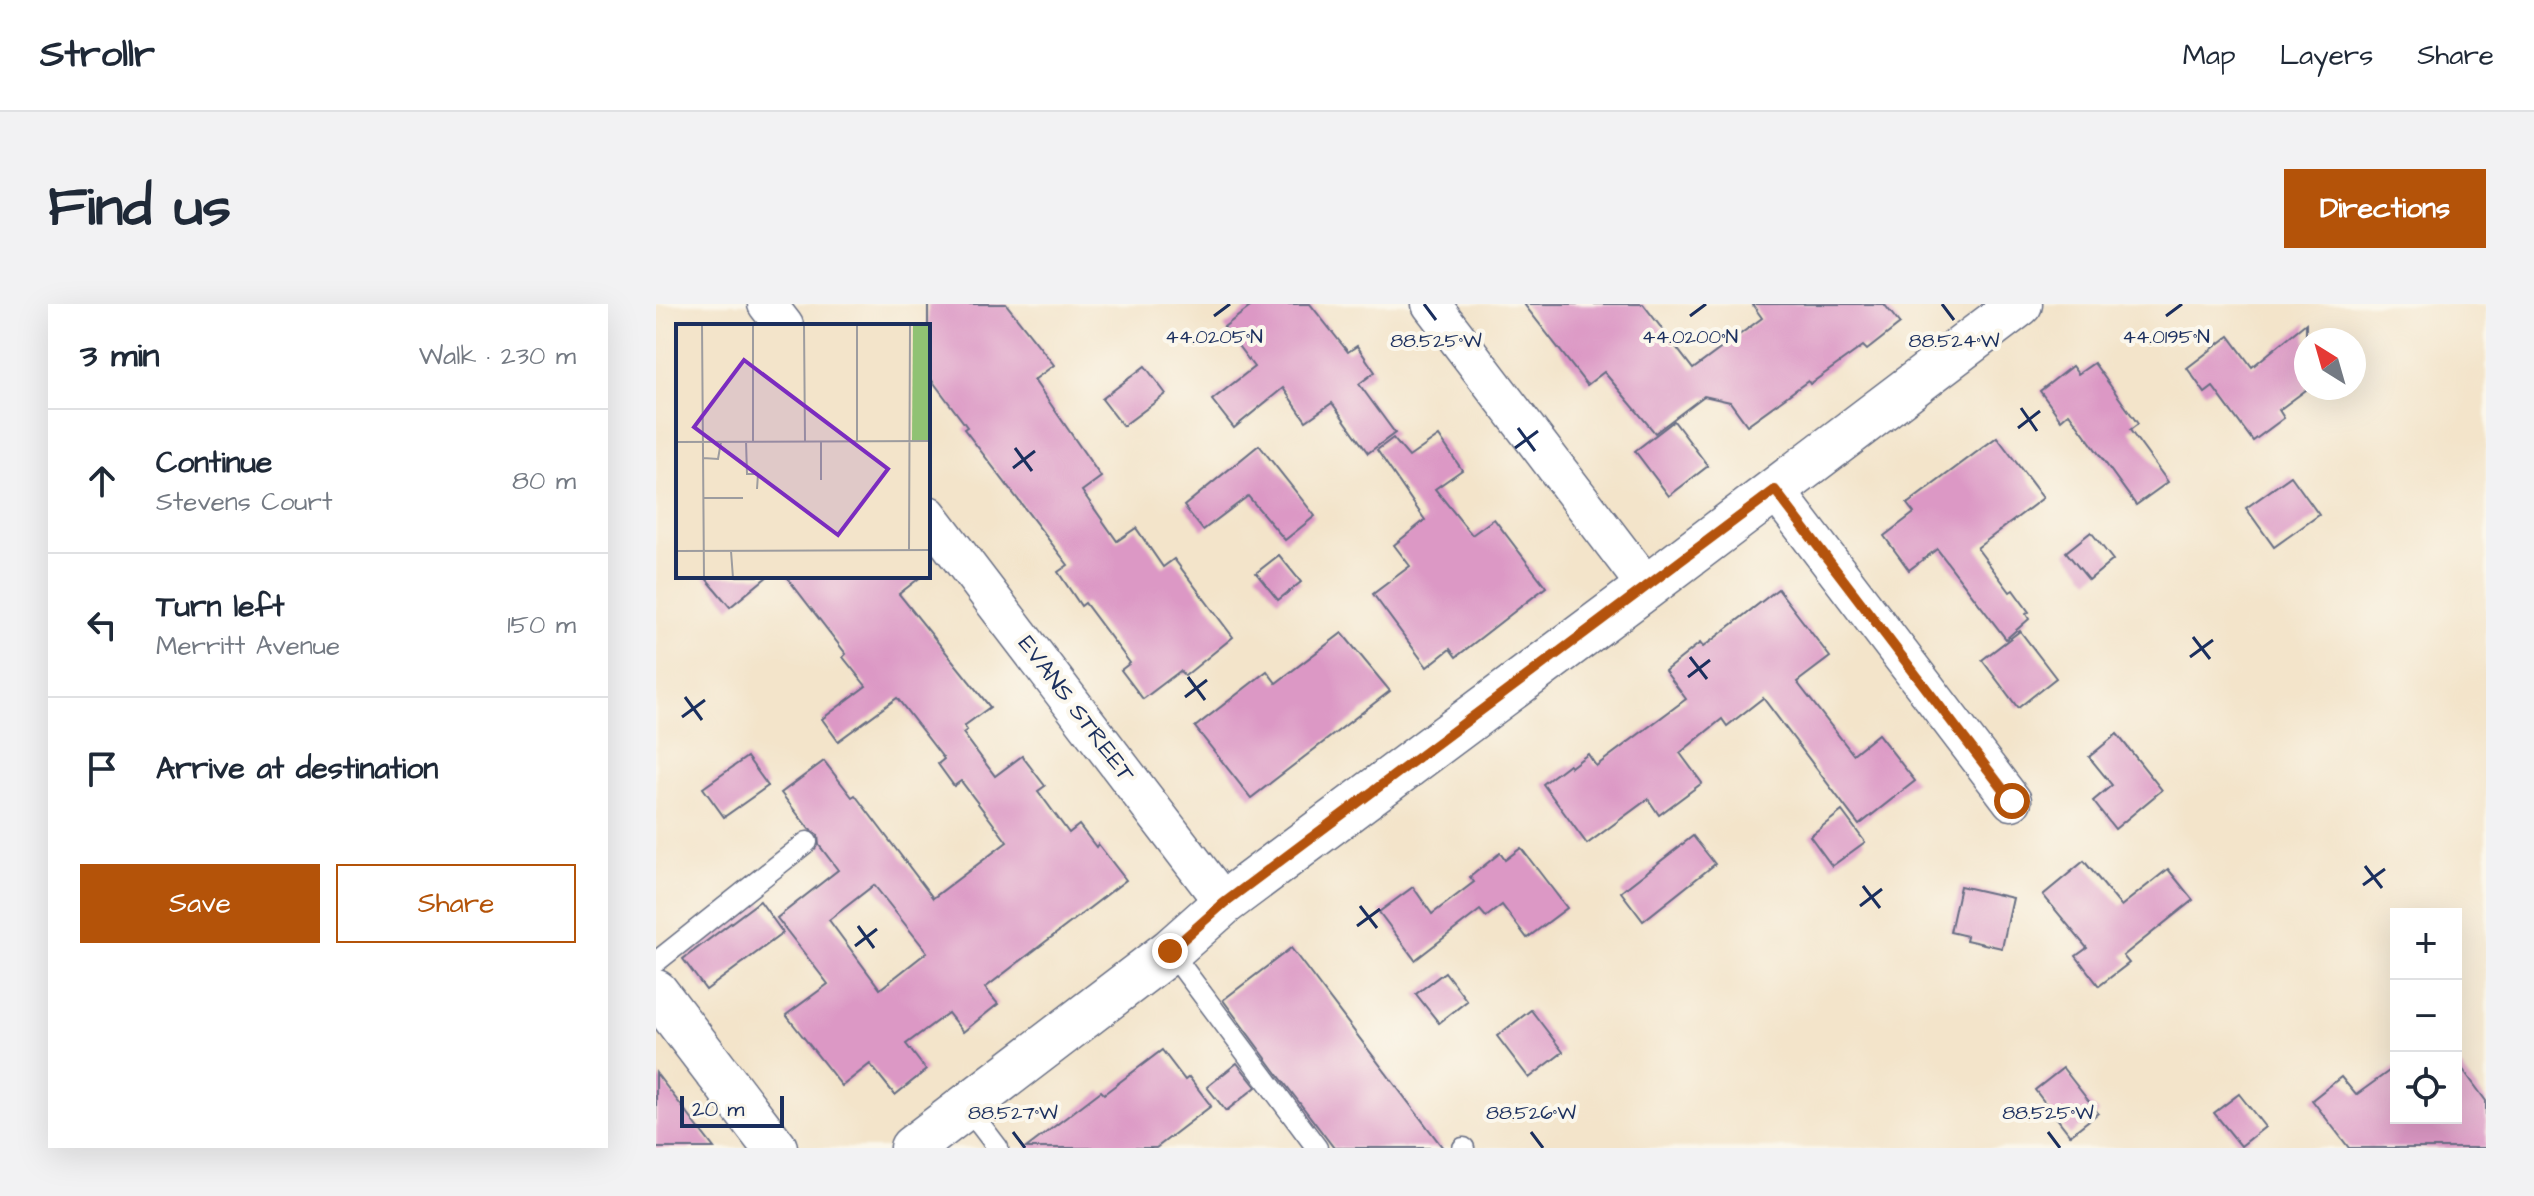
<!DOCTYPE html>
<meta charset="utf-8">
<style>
:root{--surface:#fff;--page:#f2f2f3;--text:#1f2937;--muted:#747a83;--line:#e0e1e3;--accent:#b45309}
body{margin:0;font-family:"Architects Daughter",sans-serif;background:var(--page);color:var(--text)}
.controls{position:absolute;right:24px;bottom:24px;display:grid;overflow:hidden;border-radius:0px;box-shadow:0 8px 32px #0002}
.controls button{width:72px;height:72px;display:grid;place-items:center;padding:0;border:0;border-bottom:2px solid var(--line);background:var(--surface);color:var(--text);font:40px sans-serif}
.compass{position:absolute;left:1638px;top:24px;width:72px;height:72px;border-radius:50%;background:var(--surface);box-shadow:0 8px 32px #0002;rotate:323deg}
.scale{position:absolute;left:24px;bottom:20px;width:104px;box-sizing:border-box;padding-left:8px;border:4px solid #1b2f5e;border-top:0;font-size:22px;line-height:28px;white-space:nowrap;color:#1b2f5e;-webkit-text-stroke:6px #fbf7ec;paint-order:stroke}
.stop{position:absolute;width:24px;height:24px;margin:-18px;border:6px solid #b45309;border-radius:50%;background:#fff}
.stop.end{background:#b45309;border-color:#fff;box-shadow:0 2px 8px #0008}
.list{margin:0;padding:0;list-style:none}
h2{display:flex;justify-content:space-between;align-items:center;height:104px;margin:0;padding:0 32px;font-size:34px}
h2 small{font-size:26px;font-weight:400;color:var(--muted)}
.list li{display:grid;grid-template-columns:52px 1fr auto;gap:24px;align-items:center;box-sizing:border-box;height:144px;padding:0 32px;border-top:2px solid var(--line)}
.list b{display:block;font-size:30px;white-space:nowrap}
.list p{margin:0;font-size:26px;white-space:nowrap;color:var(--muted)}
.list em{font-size:26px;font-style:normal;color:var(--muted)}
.actions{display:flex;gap:16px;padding:24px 32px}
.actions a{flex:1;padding:18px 0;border:2px solid var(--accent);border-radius:0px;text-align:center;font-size:28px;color:var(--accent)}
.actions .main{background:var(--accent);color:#fff}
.icon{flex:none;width:44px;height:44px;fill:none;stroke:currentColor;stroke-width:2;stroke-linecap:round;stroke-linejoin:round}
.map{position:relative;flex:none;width:1830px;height:844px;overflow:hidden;border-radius:0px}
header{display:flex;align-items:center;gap:48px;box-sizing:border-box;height:112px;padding:0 40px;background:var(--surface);border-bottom:2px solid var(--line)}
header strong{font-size:38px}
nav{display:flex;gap:44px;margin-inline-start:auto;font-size:28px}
.intro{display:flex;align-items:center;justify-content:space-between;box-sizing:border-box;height:192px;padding:0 48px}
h1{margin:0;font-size:56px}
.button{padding:20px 36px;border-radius:0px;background:var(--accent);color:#fff;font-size:28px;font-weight:700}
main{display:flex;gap:48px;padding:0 48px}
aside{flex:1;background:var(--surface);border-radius:0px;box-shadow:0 8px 32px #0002}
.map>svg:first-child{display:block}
.building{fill:#dc98c5;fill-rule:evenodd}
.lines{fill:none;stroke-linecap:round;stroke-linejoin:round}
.service-casing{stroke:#676e84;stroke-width:23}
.minor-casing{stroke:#676e84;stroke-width:41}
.tertiary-casing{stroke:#676e84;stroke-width:47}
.service{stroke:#fff;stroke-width:20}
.minor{stroke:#fff;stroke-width:38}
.tertiary{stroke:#fff;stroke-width:44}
.route{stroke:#b45309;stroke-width:10}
.ticks{fill:none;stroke:#1b2f5e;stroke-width:3}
.labels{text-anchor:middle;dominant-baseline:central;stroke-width:8;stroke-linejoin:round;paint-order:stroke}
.street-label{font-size:24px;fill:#1b2f5e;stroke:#fbf7ec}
.inset-road{fill:none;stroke:#9d9c9f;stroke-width:2}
.view{fill:#7b2cbf;fill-opacity:0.15;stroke:#7b2cbf;stroke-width:4}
.inset-edge{fill:none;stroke:#1b2f5e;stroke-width:4}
.ticks-label{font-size:20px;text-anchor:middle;fill:#1b2f5e;stroke:#fbf7ec;stroke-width:8;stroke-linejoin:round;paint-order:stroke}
</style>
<header>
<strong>Strollr</strong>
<nav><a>Map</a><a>Layers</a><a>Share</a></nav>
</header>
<div class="intro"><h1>Find us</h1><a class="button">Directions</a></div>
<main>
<aside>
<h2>3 min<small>Walk · 230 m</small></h2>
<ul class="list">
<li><svg class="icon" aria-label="ahead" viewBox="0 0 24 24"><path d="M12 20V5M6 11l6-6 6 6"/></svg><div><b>Continue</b><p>Stevens Court</p></div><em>80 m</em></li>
<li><svg class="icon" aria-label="left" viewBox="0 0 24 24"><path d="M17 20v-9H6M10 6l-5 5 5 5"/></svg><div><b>Turn left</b><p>Merritt Avenue</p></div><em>150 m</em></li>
<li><svg class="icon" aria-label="arrive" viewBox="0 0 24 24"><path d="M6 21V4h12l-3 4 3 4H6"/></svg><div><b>Arrive at destination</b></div></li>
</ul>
<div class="actions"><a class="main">Save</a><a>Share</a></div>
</aside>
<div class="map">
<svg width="1830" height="844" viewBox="0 0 1830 844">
<rect width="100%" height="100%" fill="#fbf7ec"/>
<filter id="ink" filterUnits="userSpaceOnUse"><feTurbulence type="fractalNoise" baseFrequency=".0125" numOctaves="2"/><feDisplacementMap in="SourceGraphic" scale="16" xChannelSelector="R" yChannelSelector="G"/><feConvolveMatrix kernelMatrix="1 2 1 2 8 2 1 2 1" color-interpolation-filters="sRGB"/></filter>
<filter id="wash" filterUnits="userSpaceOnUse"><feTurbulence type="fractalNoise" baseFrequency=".006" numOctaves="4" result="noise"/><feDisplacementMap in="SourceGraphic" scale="32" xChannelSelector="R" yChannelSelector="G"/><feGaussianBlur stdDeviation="1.8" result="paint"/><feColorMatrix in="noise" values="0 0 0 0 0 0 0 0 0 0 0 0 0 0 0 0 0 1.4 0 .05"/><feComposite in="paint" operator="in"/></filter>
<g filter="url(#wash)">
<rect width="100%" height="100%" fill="#f3e4ca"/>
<g id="blocks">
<g class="building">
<path d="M272 0H350L398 61 378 76 445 173 426 187 461 237 480 224 507 263 518 255 577 333 529 372 524 367 487 395 465 366 474 359 429 299 425 302 402 268 412 261 308 125 311 123 272 71Z"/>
<path d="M598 0H654L692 48 701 42 719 68 703 80 739 129 712 149 676 99 650 117 627 84 578 124 556 96 598 63 568 23Z"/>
<path d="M868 0H987L1037 65 1106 14 1096 0H1228L1244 20 1211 46 1207 42 1154 80 1152 77 1091 121 1074 98 1048 92 999 129 948 68 931 81Z"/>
<path d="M1650 19V86L1623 106 1628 114 1597 137 1557 83 1549 89 1531 64 1573 32 1596 63Z"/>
<path d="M1438 59 1482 120 1474 126 1512 178 1480 201 1413 109 1405 116 1384 87 1416 62 1422 70Z"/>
<path d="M489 62 510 90 467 122 446 95Z"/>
<path d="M1018 117 1052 162 1013 192 979 147Z"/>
<path d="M783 132 806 166 779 185 816 231 838 215 890 283 800 353 794 345 771 363 717 290 754 262 738 241 769 216 721 146 737 134 753 153Z"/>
<path d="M1341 133 1387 194 1321 244 1354 288 1357 286 1373 308 1370 310 1373 315 1350 335 1281 245 1253 266 1228 232 1258 209 1251 200Z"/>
<path d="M603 141 659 212 629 236 592 192 547 226 528 202Z"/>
<path d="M1635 172 1663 211 1618 243 1590 204Z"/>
<path d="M1435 228 1457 256 1433 276 1410 248Z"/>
<path d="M623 251 645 278 622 296 600 269Z"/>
<path d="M48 272H112L74 303Z"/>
<path d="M130 272H266L243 290 334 403 308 422 311 426 307 429 339 472 366 452 389 482 382 487 413 529 423 521 440 543 442 540 470 576 329 684 342 700 307 728 292 709 250 740 270 766 239 791 214 760 186 782 130 711 172 680 121 614 182 566 163 541 162 531 153 525 125 489 168 457 196 493 199 491 277 594 351 538 305 477 298 482 282 460 288 455 241 394 182 437 166 415 210 382 187 353 190 350ZM218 581 271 648 224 685 173 616Z"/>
<path d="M1122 285 1174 353 1141 378 1197 450 1222 430 1259 477 1203 521 1107 394 1071 422 1066 415 1024 449 1046 479 1003 511 992 495 931 540 887 480 913 460 915 463 932 450 940 462 1030 395 1009 367 1044 339 1047 343Z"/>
<path d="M1364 327 1400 374 1362 404 1326 356Z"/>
<path d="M686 329 734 387 595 494 539 423 611 367 620 379Z"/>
<path d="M1461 430 1506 486 1459 525 1437 497 1456 481 1433 453Z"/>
<path d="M91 453 112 482 68 513 47 484Z"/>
<path d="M1186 507 1209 538 1176 562 1154 532Z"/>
<path d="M1037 532 1059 560 987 617 965 588Z"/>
<path d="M865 544 911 604 871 634 846 601 830 613 824 606 759 656 723 608 757 583 776 610 818 578 814 573 844 549 849 556Z"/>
<path d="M1428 557 1465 602 1512 565 1537 596 1467 652 1473 659 1443 682 1420 652 1431 644 1387 591Z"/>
<path d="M1304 582 1357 594 1346 644 1310 636 1311 632 1294 628Z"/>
<path d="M104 597 127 629 50 686 27 655Z"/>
<path d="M635 644 787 844H678L620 768 567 696Z"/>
<path d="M789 668 811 697 783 719 760 690Z"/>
<path d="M875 706 907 748 873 774 841 732Z"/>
<path d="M506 746 529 776 533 773 555 802 500 844H370L445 787 448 790Z"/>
<path d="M1800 756 1830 797V844H1693L1656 796 1685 773 1700 791 1740 762V814H1800Z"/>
<path d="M581 759 600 783 570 807 551 783Z"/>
<path d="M1407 764 1442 809 1414 831 1379 786Z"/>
<path d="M0 769 58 844H0Z"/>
<path d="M1583 790 1609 823 1585 842 1558 809Z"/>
</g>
</g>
</g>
<g filter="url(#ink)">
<use href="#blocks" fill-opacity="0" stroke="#676e84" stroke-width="2"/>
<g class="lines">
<defs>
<g id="service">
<path d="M514 647 661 844"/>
<path d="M0 658 151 538"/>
<path d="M310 802 342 844"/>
<path d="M807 844H808"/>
</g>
<g id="minor">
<path d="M111 0 128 22"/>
<path d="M775 0 991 283"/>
<path d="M1119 186 1356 497"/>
<path d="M272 211 568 599"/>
</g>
<g id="tertiary">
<path d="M0 688 119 844"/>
<path d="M256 844 514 647 568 599 991 283 1364 0"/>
</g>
</defs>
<use href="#service" class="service-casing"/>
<use href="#minor" class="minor-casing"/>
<use href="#tertiary" class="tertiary-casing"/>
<use href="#service" class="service"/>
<use href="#minor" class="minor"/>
<use href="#tertiary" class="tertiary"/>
</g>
</g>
<g class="lines" filter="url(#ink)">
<path class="route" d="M514 647 568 599 1119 186 1356 497"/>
</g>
<path class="ticks" d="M768 0 780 16M1286 0 1298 16M558 12 574 0M1034 12 1050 0M1510 12 1526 0M1365 104 1381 127M862 124 879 147M1362 124 1384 107M359 144 376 167M859 144 882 127M357 164 379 147M1537 333 1554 355M1034 353 1051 375M1534 353 1557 336M532 373 549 396M1032 373 1054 356M29 393 46 416M529 393 551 376M26 413 49 396M1709 562 1726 584M1707 581 1729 565M1207 582 1224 604M704 602 721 624M1204 602 1226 585M202 622 218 644M701 622 724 605M199 642 221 625M357 828 369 844M875 828 887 844M1392 828 1404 844"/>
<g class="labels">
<g class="street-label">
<text transform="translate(420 405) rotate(53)">EVANS STREET</text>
</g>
</g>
<g transform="translate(20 20)">
<rect width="254" height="254" fill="#f3e4ca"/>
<path d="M237 0H254V117H236Z" fill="#90c273"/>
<path class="inset-road" d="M26 0 28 254M77 0V117M128 0 129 117M181 0V117M70 117 71 150H82L81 165M145 117V156M0 118 254 117M27 134 42 135 45 118M28 174H67M233 226 234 0M0 227 254 226M55 227 57 254"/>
<path class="view" d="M68 36 212 145 162 211 18 103Z"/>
<rect width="254" height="254" class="inset-edge"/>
</g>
<g class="ticks-label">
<text x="558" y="39">44.0205°N</text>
<text x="1034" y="39">44.0200°N</text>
<text x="1510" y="39">44.0195°N</text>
<text x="780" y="43">88.525°W</text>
<text x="1298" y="43">88.524°W</text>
<text x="357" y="815">88.527°W</text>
<text x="875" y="815">88.526°W</text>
<text x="1392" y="815">88.525°W</text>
</g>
</svg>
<div class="controls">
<button>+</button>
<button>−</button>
<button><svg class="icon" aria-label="locate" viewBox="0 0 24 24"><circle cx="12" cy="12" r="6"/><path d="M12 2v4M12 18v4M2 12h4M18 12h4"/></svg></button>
</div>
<svg class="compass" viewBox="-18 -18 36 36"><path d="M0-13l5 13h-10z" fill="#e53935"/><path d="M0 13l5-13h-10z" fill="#747a83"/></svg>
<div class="scale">20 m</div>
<div class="stop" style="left:1356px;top:497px"></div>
<div class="stop end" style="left:514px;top:647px"></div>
</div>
</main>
